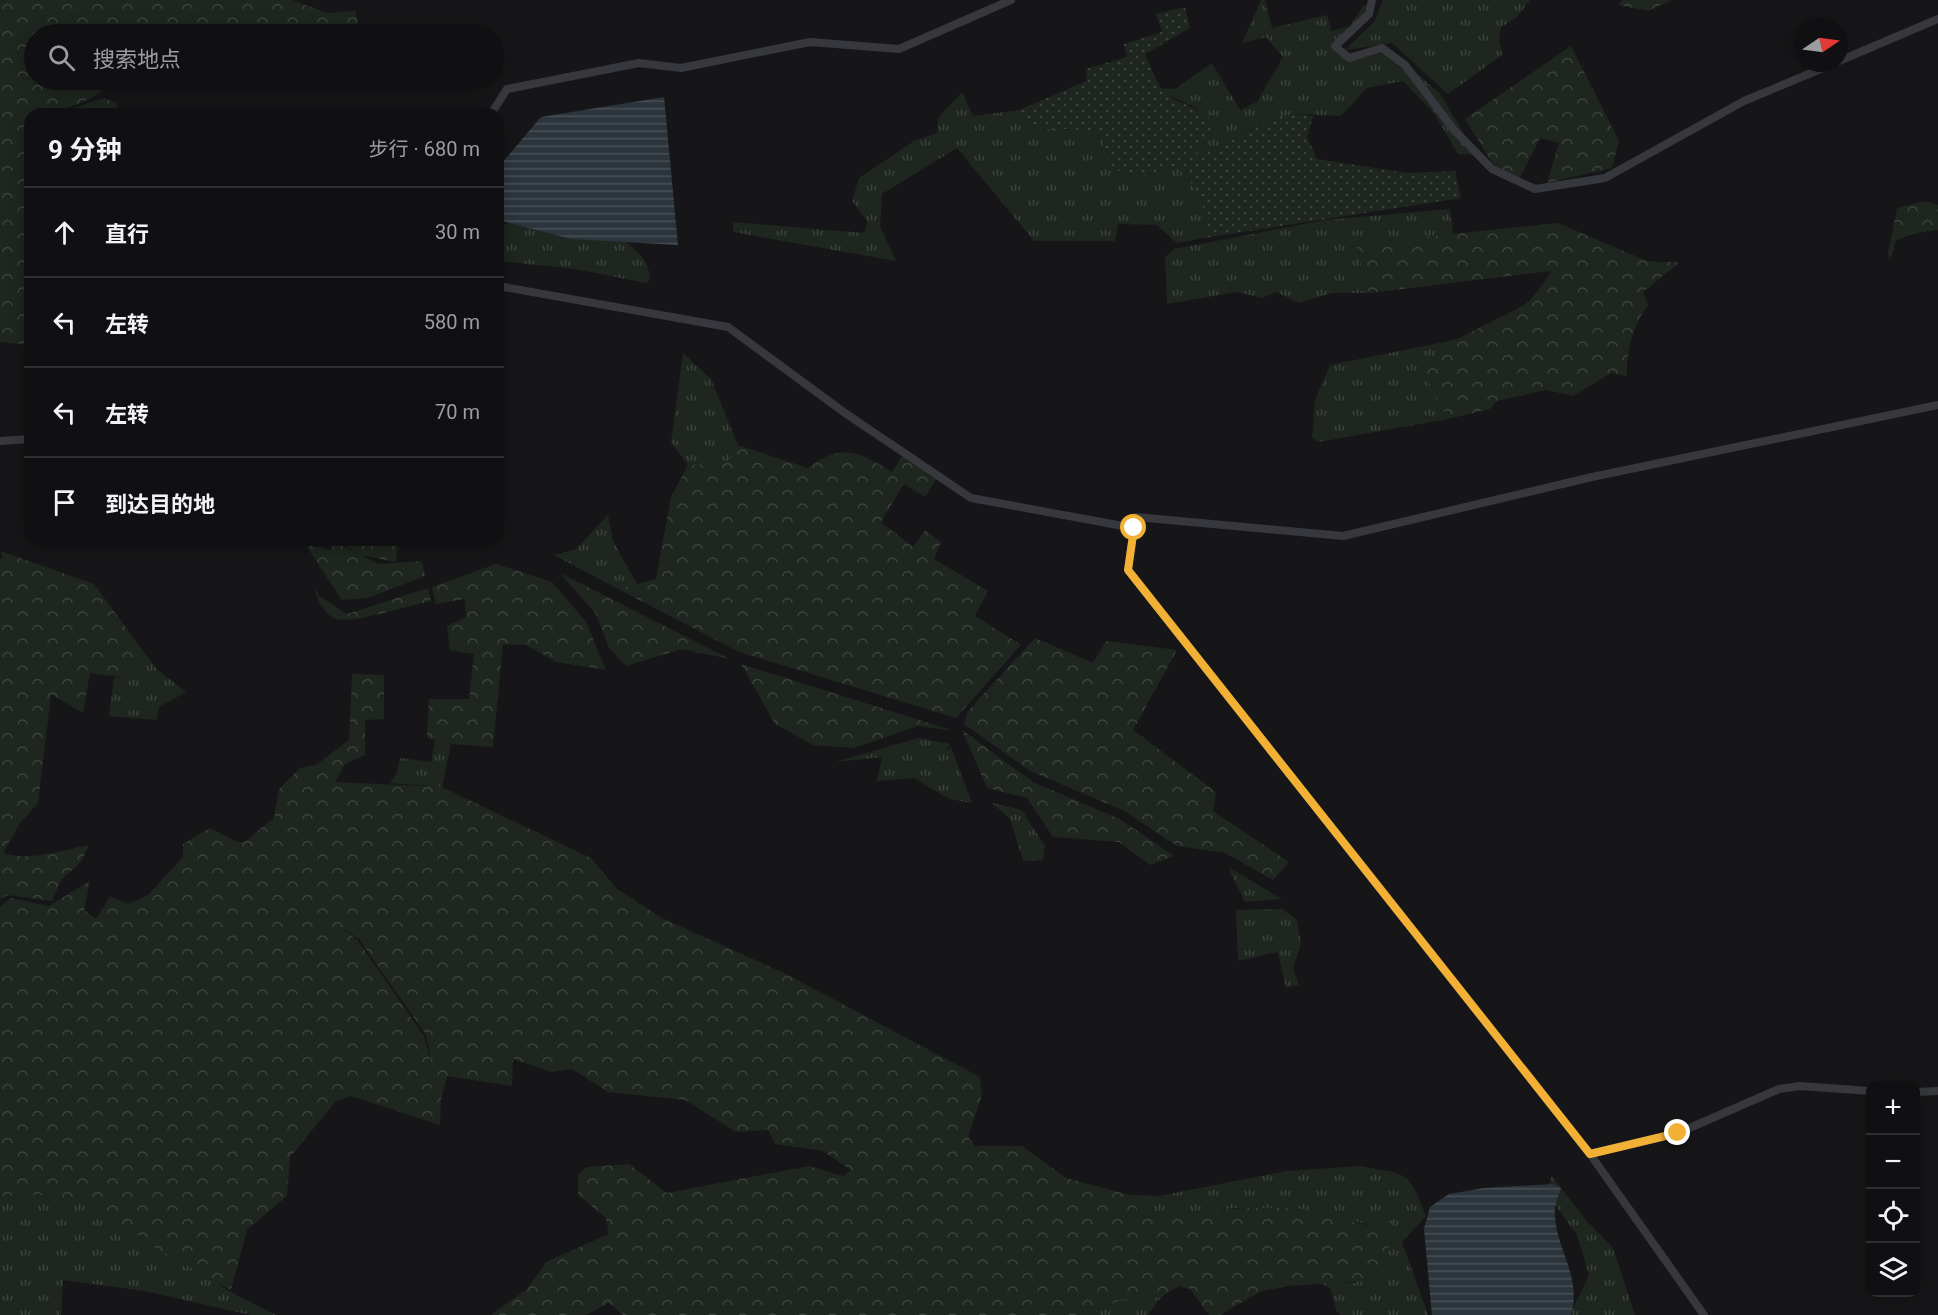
<!DOCTYPE html>
<html lang="zh">
<meta charset="utf-8">
<style>
:root{--surface:#101012;--page:#19191b;--text:#f1f3f6;--muted:#9c9d9f;--line:#303032}
body{margin:0;font-family:Roboto,"Noto Sans SC",sans-serif;background:var(--page);color:var(--text)}
.controls{position:absolute;right:18px;bottom:18px;display:grid;overflow:hidden;border-radius:12px;box-shadow:0 3px 15px #0003}
.controls button{width:54px;height:54px;display:grid;place-items:center;padding:0;border:0;border-bottom:2px solid var(--line);background:var(--surface);color:var(--text);font:30px sans-serif}
.compass{position:absolute;left:1794px;top:18px;width:54px;height:54px;border-radius:50%;background:var(--surface);box-shadow:0 3px 15px #0003;rotate:77deg}
.stop{position:absolute;width:18px;height:18px;margin:-14px;border:4px solid #f2b134;border-radius:50%;background:#fff}
.stop.end{background:#f2b134;border-color:#fff;box-shadow:0 2px 6px #0008}
.list{margin:0;padding:0;list-style:none}
h2{display:flex;justify-content:space-between;align-items:center;height:78px;margin:0;padding:0 24px;font-size:26px}
h2 small{font-size:20px;font-weight:400;color:var(--muted)}
.list li{display:grid;grid-template-columns:39px 1fr auto;gap:18px;align-items:center;box-sizing:border-box;height:90px;padding:0 24px;border-top:2px solid var(--line)}
.list b{display:block;font-size:22px;white-space:nowrap}
.list em{font-size:20px;font-style:normal;color:var(--muted)}
.icon{flex:none;width:33px;height:33px;fill:none;stroke:currentColor;stroke-width:2;stroke-linecap:round;stroke-linejoin:round}
.map{position:relative;flex:none;width:1938px;height:1315px;overflow:hidden}
.search{position:absolute;background:var(--surface);box-shadow:0 3px 15px #0003;left:24px;top:24px;width:480px;height:66px;display:flex;align-items:center;gap:15px;box-sizing:border-box;padding:0 21px;border-radius:33px;color:var(--muted);font-size:22px}
.panel{position:absolute;background:var(--surface);box-shadow:0 3px 15px #0003;left:24px;top:108px;width:480px;height:438px;border-radius:18px}
.map>svg:first-child{display:block}
.grass{fill:url(#grass-tufts)}
.forest{fill:url(#forest-crowns);fill-rule:evenodd}
.garden{fill:url(#garden-dots)}
.water{fill:url(#water-rules)}
.lines{fill:none;stroke-linecap:round;stroke-linejoin:round}
.minor{stroke:#37383d;stroke-width:8}
.route{stroke:#f2b134;stroke-width:8}
</style>
<div class="map">
<svg width="1938" height="1315" viewBox="0 0 1938 1315">
<defs>
<pattern id="grass-tufts" width="24" height="20" patternUnits="userSpaceOnUse" patternTransform="scale(1.5)"><rect width="24" height="20" fill="#1e261f"/><path d="M3 7l-1-3M5 7V3M7 7l1-3M15 17l-1-3M17 17v-4M19 17l1-3" fill="none" stroke="#3c433d"/></pattern>
<pattern id="forest-crowns" width="20" height="18" patternUnits="userSpaceOnUse" patternTransform="scale(1.5)"><rect width="20" height="18" fill="#1e261f"/><path d="M2 6a3 3 0 1 1 6 0M12 15a3 3 0 1 1 6 0" fill="none" stroke="#3c433d"/></pattern>
<pattern id="garden-dots" width="8" height="8" patternUnits="userSpaceOnUse" patternTransform="scale(1.5)"><rect width="8" height="8" fill="#1e261f"/><path d="M2 2h.1M6 6h.1" fill="none" stroke="#3c433d" stroke-width="1.8" stroke-linecap="round"/></pattern>
<pattern id="water-rules" width="6" height="5" patternUnits="userSpaceOnUse" patternTransform="scale(1.5)"><rect width="6" height="5" fill="#2c353c"/><path d="M0 2.5h6" fill="none" stroke="#485056"/></pattern>
</defs>
<rect width="100%" height="100%" fill="#161618"/>
<g class="grass">
<path d="M1261 0H1265L1272 28 1327 15 1331 31 1350 26 1363 6 1375 4 1339 43 1338 54 1349 61 1392 51 1440 94 1477 155 1458 154 1434 113 1403 81 1367 88 1341 116 1294 114 1265 122 1210 151 1194 155 1205 143 1197 108 1166 94 1162 88 1175 89 1212 63 1240 110 1257 102 1283 57 1266 37 1242 43Z"/>
<path d="M1383 0H1530L1517 17 1501 27 1499 37 1502 55 1448 94 1392 43 1345 50 1375 21Z"/>
<path d="M962 92 973 116 1019 110C1022 115 1025 122 1030 126 1038 132 1079 126 1096 133L1104 145 1139 176 1177 166C1200 192 1207 203 1204 238L1177 243 1157 225 1118 224 1115 241H1034L957 148 882 194 880 226 896 261 733 232V222L865 233 867 221 852 201 859 178 914 141 937 133 938 118Z"/>
<path d="M1450 209 1453 234 1356 244 1369 293H1332L1299 303 1276 292 1262 298 1237 292 1167 304 1165 257 1174 249 1325 220Z"/>
<path d="M523 214C561 223 649 229 650 280L646 283 576 269 498 261V229Z"/>
<path d="M1459 339 1431 359 1428 378 1448 419 1319 442 1312 438 1315 400 1330 365Z"/>
<path d="M683 353 711 379 738 445 728 464 688 465 671 442Z"/>
<path d="M608 515 613 541 637 584 618 589 554 555 576 549Z"/>
<path d="M146 655 157 669 186 692 159 707 157 720 109 716 114 678 126 677Z"/>
<path d="M918 738 950 744 946 751 951 747 972 803 949 799 914 778 877 781 882 757 835 762Z"/>
<path d="M435 740 451 744 442 787 390 783 397 773 400 758 431 762Z"/>
<path d="M992 803 1022 810 1045 846 1043 860 1023 861 1010 819Z"/>
<path d="M1228 867 1282 899 1245 902Z"/>
<path d="M1283 909 1297 920 1301 944 1293 968 1299 985 1286 988 1278 952 1238 961 1236 910Z"/>
<path d="M1360 1166C1408 1175 1408 1169 1426 1216L1402 1242 1428 1315H1341L1337 1312 1330 1288 1317 1282 1355 1283 1392 1220 1389 1224 1379 1227 1302 1209 1235 1208 1141 1217 1130 1195 1159 1196 1286 1171Z"/>
<path d="M1552 1176 1585 1219 1613 1248 1635 1315H1570L1589 1275 1577 1235 1546 1192Z"/>
<path d="M44 1195 83 1204 127 1227 154 1247 203 1272 227 1290 276 1315H250L145 1291 63 1280 61 1315H0V1196Z"/>
<path d="M1161 1297 1148 1315H1093L1121 1299Z"/>
</g>
<g class="forest">
<path d="M0 0H292L328 13 356 11 359 34H216L197 31 193 34H34V80H113C95 102 58 114 30 114V196L27 200 30 197V345L0 342Z"/>
<path d="M1623 0H1672L1648 11 1618 5Z"/>
<path d="M1571 46 1619 141 1612 168 1547 183 1559 143 1540 138 1519 179 1493 164 1465 119Z"/>
<path d="M104 98 116 103 118 114H56Z"/>
<path d="M1925 201 1938 205V230L1911 234 1896 241 1890 260 1888 253 1897 208Z"/>
<path d="M1558 223 1645 260C1660 264 1665 260 1679 263L1643 292 1648 305C1633 325 1626 351 1627 376L1611 373 1573 396 1546 390 1497 401 1490 409 1448 419C1441 405 1425 384 1427 368 1430 344 1511 317 1529 301 1538 293 1545 280 1551 271L1369 293 1356 244Z"/>
<path d="M738 445 808 468C842 442 859 452 892 472L905 452 940 473 925 497 904 484 881 522 913 547 925 530 941 542 934 559 988 591 975 616 1021 645 956 718 739 652 618 589 656 579 671 497 688 465 728 463Z"/>
<path d="M337 540H398L396 562 361 555 379 564 422 561 425 576 368 598 342 600 305 544 330 550 337 543 359 554Z"/>
<path d="M0 551 94 584 146 655 126 678 90 673 83 713 51 694 38 803 20 823 3 853C30 862 62 850 89 845L81 862 61 880 52 901 8 895 0 899V559L3 557Z"/>
<path d="M496 564 552 582 586 622 606 670 556 662 526 645 503 644 493 747 451 744 427 738 429 699H469L474 654 450 650 447 626 466 617 465 599 436 604 432 587Z"/>
<path d="M560 573 730 659 682 649 626 666 609 648 596 614Z"/>
<path d="M315 588 319 596 347 614 428 588 431 601C408 606 364 620 343 620 327 620 317 602 315 588Z"/>
<path d="M1035 638 1093 663 1106 641 1177 650 1133 730 1216 792 1213 811 1289 862 1273 880 1225 853 1177 846 1124 811 1030 771 964 724 968 711Z"/>
<path d="M741 664 954 731 918 726 854 748 813 745 775 724Z"/>
<path d="M352 674 384 675V719L365 720V755L345 764 335 782 442 787 591 858 617 889 662 918 786 974 980 1077 982 1095 968 1137 975 1146H1022L1066 1178 1130 1195 1141 1217C1199 1211 1258 1204 1316 1210 1336 1213 1380 1238 1393 1218L1386 1262 1377 1277 1370 1281 1286 1286 1260 1292 1220 1315H1209L1190 1289 1179 1286 1161 1297 1121 1299 1093 1315H623L609 1303 586 1315H491L527 1289 546 1262 609 1234 606 1218 578 1195V1174L587 1167 629 1164 667 1193 809 1166 843 1176 851 1170 823 1151 775 1144 768 1130 736 1132 685 1100 608 1092 572 1069 552 1072 513 1059 512 1086 447 1076 441 1100 440 1125 351 1096 336 1101 290 1157 287 1196 247 1230 231 1290 154 1247 127 1227 83 1204 44 1195 0 1196V907L11 898 49 906 90 881 84 910 96 919 110 896 128 904 148 895 183 857V844L210 828 237 842H244L274 818 279 789 300 768 316 765 349 740ZM343 928 359 939 426 1035 432 1067 424 1036 358 941Z"/>
<path d="M962 730 1033 782 1120 819 1174 856 1150 865 1119 842 1053 837 1027 798 987 788Z"/>
</g>
<path class="garden" d="M1185 7 1190 28 1145 54C1151 65 1157 88 1168 95 1198 115 1231 109 1196 154L1210 151 1276 117 1294 114 1313 116 1307 137 1317 159 1407 173 1455 171 1461 198 1204 238C1207 203 1200 192 1177 166L1139 176 1111 169 1104 145 1096 133C1079 126 1038 132 1030 126 1025 122 1022 115 1019 110L1087 81 1086 69 1127 57 1124 44 1162 32 1156 14Z"/>
<g class="water">
<path d="M664 97 678 245 571 239 499 220 501 164 541 117Z"/>
<path d="M1552 1184 1561 1188C1559 1194 1556 1201 1555 1207 1552 1244 1583 1275 1571 1315H1432L1424 1229 1430 1207 1449 1194 1484 1188Z"/>
</g>
<g class="lines">
<g class="minor">
<path d="M1372 0 1369 14 1335 46 1349 58 1382 48 1405 65 1454 130 1492 169 1535 189 1605 178 1744 101 1835 63"/>
<path d="M1839 61 1938 19"/>
<path d="M491 114 507 89 639 63 681 68 810 42 899 49 1011 0"/>
<path d="M498 286 728 327 845 413 971 498 1134 528 1128 570 1590 1154 1704 1315"/>
<path d="M0 441 30 439"/>
<path d="M1136 517 1343 536 1592 477 1938 405"/>
<path d="M1916 1092 1938 1091"/>
<path d="M1590 1154 1678 1133 1779 1089 1800 1086 1870 1091"/>
</g>
</g>
<g class="lines">
<path class="route" d="M1134 528 1128 570 1590 1154 1678 1133"/>
</g>
</svg>
<div class="controls">
<button>+</button>
<button>−</button>
<button><svg class="icon" aria-label="locate" viewBox="0 0 24 24"><circle cx="12" cy="12" r="6"/><path d="M12 2v4M12 18v4M2 12h4M18 12h4"/></svg></button>
<button><svg class="icon" aria-label="layers" viewBox="0 0 24 24"><path d="M12 4l9 5-9 5-9-5zM3 14l9 5 9-5"/></svg></button>
</div>
<svg class="compass" viewBox="-18 -18 36 36"><path d="M0-13l5 13h-10z" fill="#e53935"/><path d="M0 13l5-13h-10z" fill="#9c9d9f"/></svg>
<div class="stop" style="left:1134px;top:528px"></div>
<div class="stop end" style="left:1678px;top:1133px"></div>
<div class="search"><svg class="icon" aria-label="search" viewBox="0 0 24 24"><circle cx="10" cy="10" r="6"/><path d="M15 15l6 6"/></svg>搜索地点</div>
<section class="panel">
<h2>9 分钟<small>步行 · 680 m</small></h2>
<ul class="list">
<li><svg class="icon" aria-label="ahead" viewBox="0 0 24 24"><path d="M12 20V5M6 11l6-6 6 6"/></svg><div><b>直行</b></div><em>30 m</em></li>
<li><svg class="icon" aria-label="left" viewBox="0 0 24 24"><path d="M17 20v-9H6M10 6l-5 5 5 5"/></svg><div><b>左转</b></div><em>580 m</em></li>
<li><svg class="icon" aria-label="left" viewBox="0 0 24 24"><path d="M17 20v-9H6M10 6l-5 5 5 5"/></svg><div><b>左转</b></div><em>70 m</em></li>
<li><svg class="icon" aria-label="arrive" viewBox="0 0 24 24"><path d="M6 21V4h12l-3 4 3 4H6"/></svg><div><b>到达目的地</b></div></li>
</ul>
</section>
</div>
